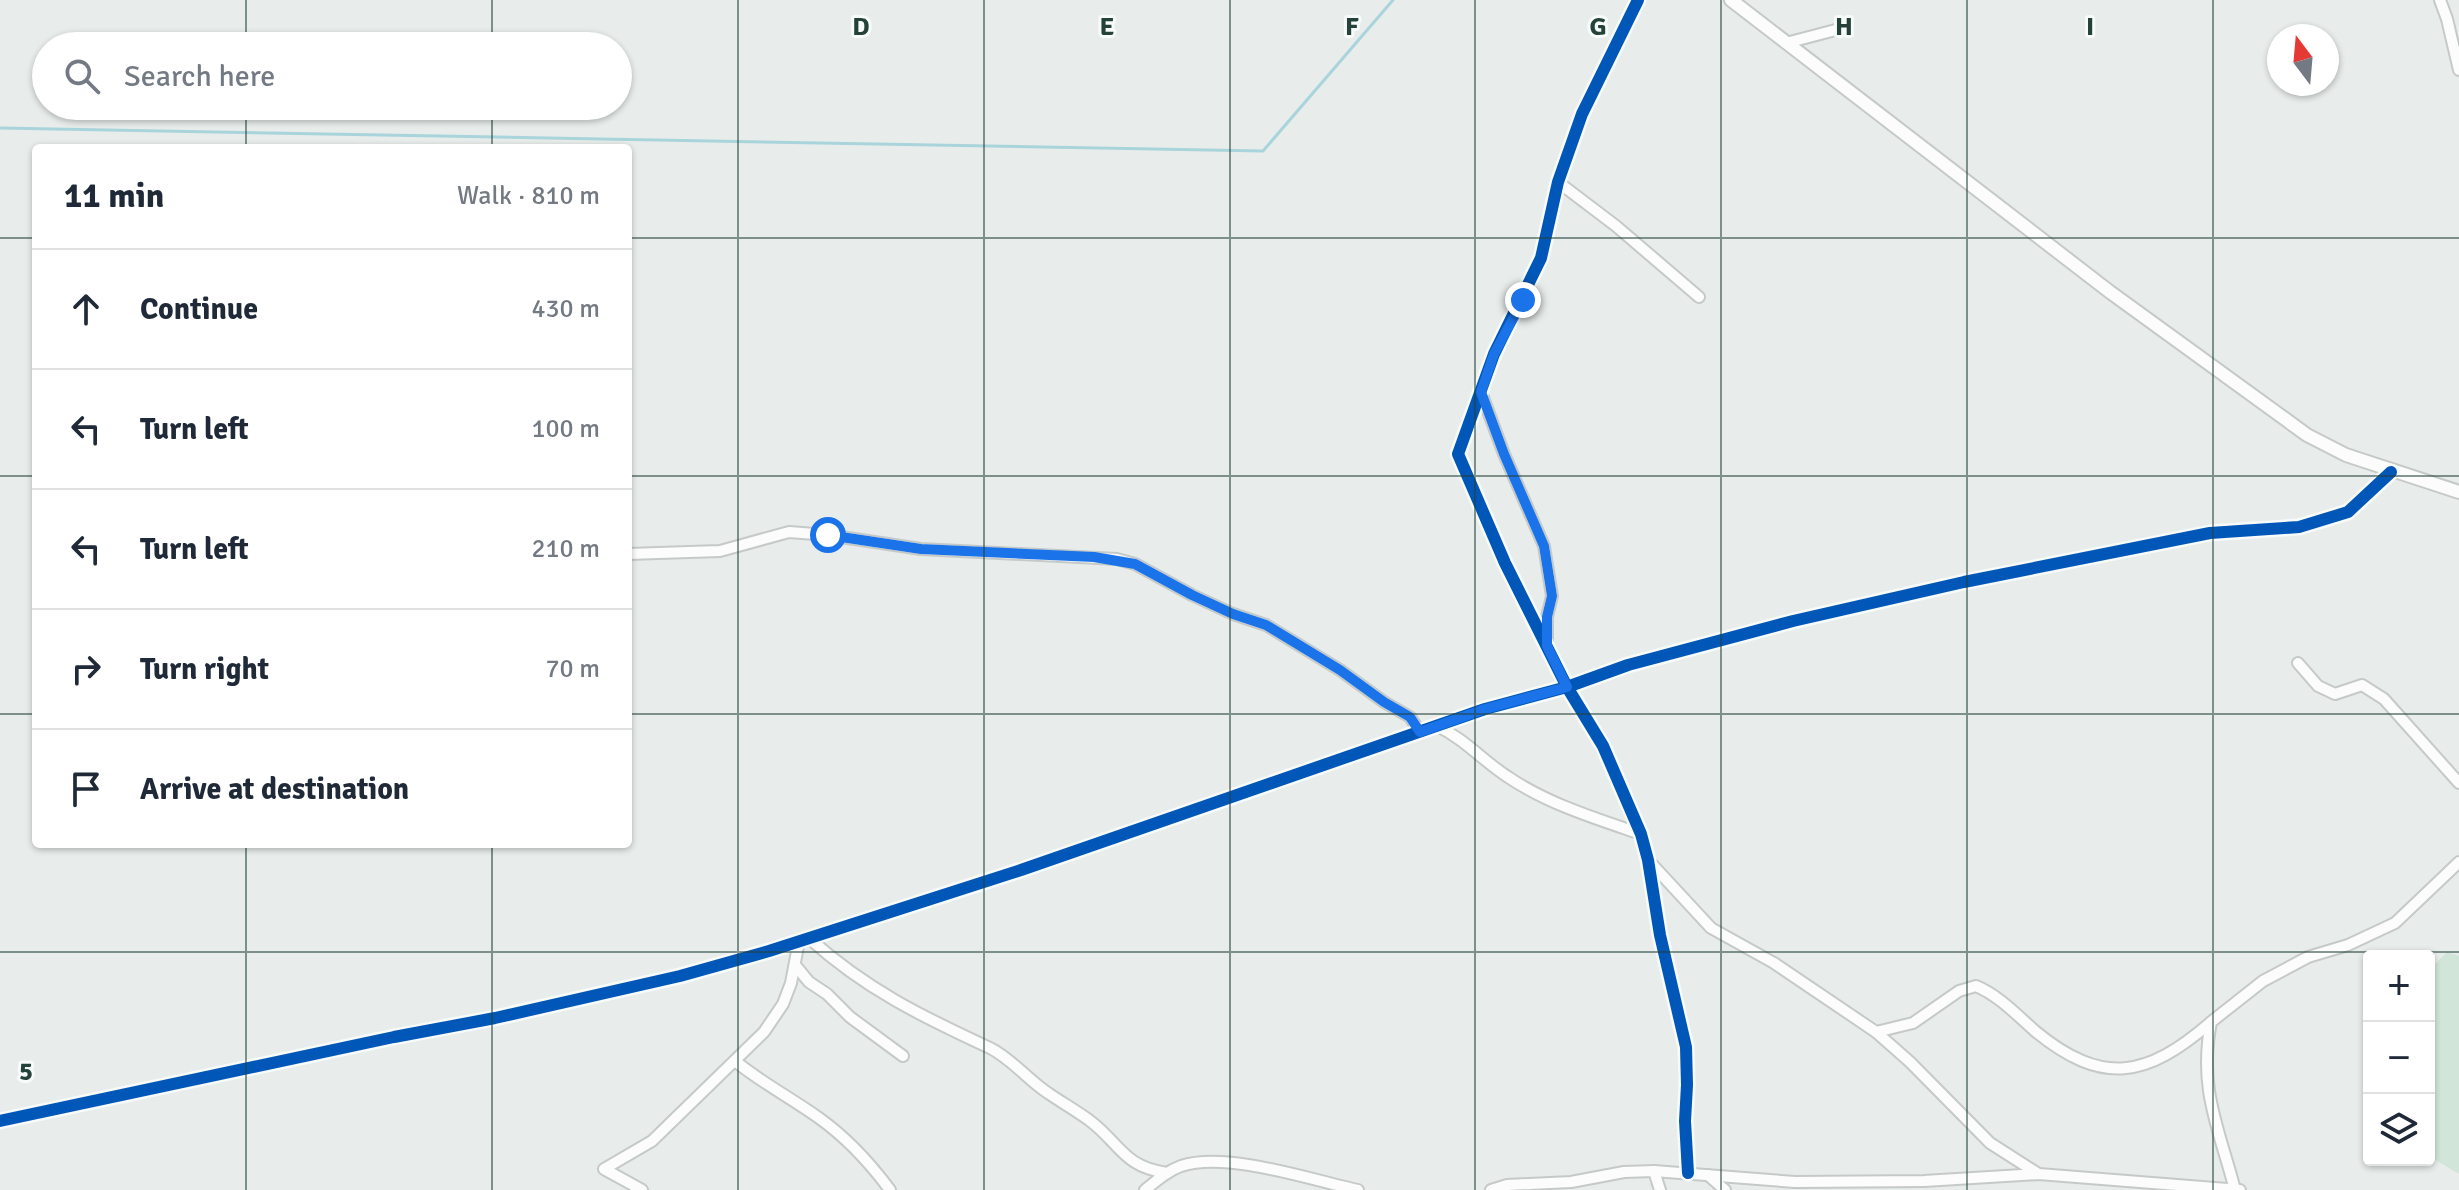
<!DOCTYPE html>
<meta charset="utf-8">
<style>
:root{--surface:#fff;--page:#f2f2f3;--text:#1f2937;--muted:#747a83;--line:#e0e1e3}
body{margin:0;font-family:Signika,sans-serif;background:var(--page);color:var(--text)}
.controls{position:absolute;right:24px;bottom:24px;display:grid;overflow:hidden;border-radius:8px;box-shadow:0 2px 6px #0004}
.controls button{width:72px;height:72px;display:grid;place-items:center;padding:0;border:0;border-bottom:2px solid var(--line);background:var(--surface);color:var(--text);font:40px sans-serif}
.compass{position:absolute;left:2267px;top:24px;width:72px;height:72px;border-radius:50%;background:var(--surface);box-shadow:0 2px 6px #0004;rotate:344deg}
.stop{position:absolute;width:24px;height:24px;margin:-18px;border:6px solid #1a73e8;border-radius:50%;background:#fff}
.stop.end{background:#1a73e8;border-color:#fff;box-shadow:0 2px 8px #0008}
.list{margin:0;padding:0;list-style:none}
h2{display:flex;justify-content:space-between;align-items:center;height:104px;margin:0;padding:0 32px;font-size:34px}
h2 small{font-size:26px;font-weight:400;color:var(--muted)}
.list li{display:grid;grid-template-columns:52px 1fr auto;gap:24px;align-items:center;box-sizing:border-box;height:120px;padding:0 32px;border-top:2px solid var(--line)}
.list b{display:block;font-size:30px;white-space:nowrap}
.list em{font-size:26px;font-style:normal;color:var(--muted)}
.icon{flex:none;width:44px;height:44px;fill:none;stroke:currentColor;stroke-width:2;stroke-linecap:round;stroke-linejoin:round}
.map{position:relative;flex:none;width:2459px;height:1190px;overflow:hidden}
.search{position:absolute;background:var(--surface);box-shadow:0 2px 6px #0004;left:32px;top:32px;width:600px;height:88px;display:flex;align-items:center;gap:20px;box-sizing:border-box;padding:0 28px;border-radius:44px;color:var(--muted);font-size:30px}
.panel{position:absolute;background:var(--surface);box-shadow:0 2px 6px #0004;left:32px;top:144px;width:600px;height:704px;border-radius:8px}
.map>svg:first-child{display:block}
.green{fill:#d1e6d8}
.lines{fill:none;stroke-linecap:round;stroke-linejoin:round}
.stream{stroke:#a9d4db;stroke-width:3}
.minor-casing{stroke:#c5cac8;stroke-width:14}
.tertiary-casing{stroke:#c5cac8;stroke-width:16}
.minor{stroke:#fcfcfc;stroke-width:10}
.tertiary{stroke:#fcfcfc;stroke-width:12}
.cycleway-casing{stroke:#f7fbf9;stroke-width:17}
.cycleway{stroke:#0057b8;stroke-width:12}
.route{stroke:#1a73e8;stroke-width:10}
.grid{fill:none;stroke:#24423a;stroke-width:2;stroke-opacity:0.55}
.grid-label{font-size:26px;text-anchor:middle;font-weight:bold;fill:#24423a;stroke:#f7fbf9;stroke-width:6;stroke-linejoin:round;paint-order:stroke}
</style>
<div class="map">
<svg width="2459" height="1190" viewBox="0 0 2459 1190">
<rect width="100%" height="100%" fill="#e8edeb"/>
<path class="green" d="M2447 952 2459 956V1174L2429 1156V970Z"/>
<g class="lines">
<path class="stream" d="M0 128 1263 151 1393 0"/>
<defs>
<g id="minor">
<path d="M1638 0 1582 114 1558 182 1541 258 1494 354 1458 454 1505 563 1567 687 1603 746 1641 834 1648 860 1660 935 1686 1047 1687 1085 1685 1121 1688 1173"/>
<path d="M2440 0 2447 19 2459 70"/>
<path d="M1786 43 1847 27"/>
<path d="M1558 182 1616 226 1699 297"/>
<path d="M1481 392 1504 454 1544 546 1552 596 1547 617V645"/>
<path d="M628 554 720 551 789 532 828 535 921 549 1117 559 1135 564 1192 595 1233 614 1266 625 1340 670 1384 702 1410 717 1420 732"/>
<path d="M2298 663 2318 686 2335 694 2362 685 2384 699 2459 783"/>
<path d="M1437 726C1465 739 1483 761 1508 777 1548 804 1597 819 1641 834"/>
<path d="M1648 860 1711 928 1774 963 1876 1032 1910 1062 1990 1143 2037 1173"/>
<path d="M809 938C865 989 923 1017 990 1048 1012 1059 1028 1080 1048 1093 1061 1102 1075 1110 1089 1120 1121 1144 1122 1166 1167 1173"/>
<path d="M795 965 809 982 827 994 850 1017 903 1056"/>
<path d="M1876 1032 1913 1023 1959 991 1976 986C1998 995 2017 1015 2035 1031 2103 1087 2147 1077 2210 1023"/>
<path d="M735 1061C762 1083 791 1098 819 1118 847 1138 870 1163 890 1190"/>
<path d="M0 1121 394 1037 495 1018 680 976 769 951 1021 870 1485 709 1567 687 1628 665 1793 621 1964 582 2210 533 2299 527 2348 512 2391 472"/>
<path d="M1654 1171 1660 1190"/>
<path d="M1708 1175 1725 1190"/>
<path d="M642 1190 604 1169 652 1141 764 1032 783 1004 791 983 799 941"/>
<path d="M1145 1190C1156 1181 1167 1171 1181 1166 1227 1151 1311 1180 1358 1190"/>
<path d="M1491 1190 1507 1185 1571 1182 1624 1172 1654 1171 1795 1182 1924 1181 2039 1174 2240 1190"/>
<path d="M2235 1190C2219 1128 2198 1089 2211 1022L2263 981 2280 972 2308 957 2348 945 2395 923 2459 862"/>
</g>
<path id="tertiary" d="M1731 0 2110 292 2307 435 2346 455 2459 492"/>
</defs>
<use href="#minor" class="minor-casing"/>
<use href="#tertiary" class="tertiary-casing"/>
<use href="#minor" class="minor"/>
<use href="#tertiary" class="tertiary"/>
<defs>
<g id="cycleway">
<path d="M1638 0 1582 114 1558 182 1541 258 1494 354 1458 454 1505 563 1567 687 1603 746 1641 834 1648 860 1660 935 1686 1047 1687 1085 1685 1121 1688 1173"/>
<path d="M0 1121 394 1037 495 1018 680 976 769 951 1021 870 1485 709 1567 687 1628 665 1793 621 1964 582 2210 533 2299 527 2348 512 2391 472"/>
</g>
</defs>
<use href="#cycleway" class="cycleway-casing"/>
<use href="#cycleway" class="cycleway"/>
</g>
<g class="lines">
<path class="route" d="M828 535 921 549 1094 557 1135 564 1192 595 1233 614 1266 625 1340 670 1384 702 1410 717 1420 732 1485 709 1567 687 1547 646V617L1552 596 1544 546 1504 454 1481 392 1494 354 1523 300"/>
</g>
<path class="grid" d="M246 0V46M492 0V46M738 0V1190M984 0V1190M1230 0V1190M1475 0V1190M1721 0V1190M1967 0V1190M2213 0V1190M246 106V148M492 106V148M0 238H36M628 238H2459M0 476H36M628 476H2459M0 714H36M628 714H2459M246 844V1190M492 844V1190M0 952H2459"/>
<g class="grid-label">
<text x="861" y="35">D</text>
<text x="1107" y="35">E</text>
<text x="1352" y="35">F</text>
<text x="1598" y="35">G</text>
<text x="1844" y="35">H</text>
<text x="2090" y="35">I</text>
<text x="26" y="1080">5</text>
</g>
</svg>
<div class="controls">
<button>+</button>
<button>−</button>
<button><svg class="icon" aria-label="layers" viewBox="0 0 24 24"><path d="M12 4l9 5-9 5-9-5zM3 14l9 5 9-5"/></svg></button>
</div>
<svg class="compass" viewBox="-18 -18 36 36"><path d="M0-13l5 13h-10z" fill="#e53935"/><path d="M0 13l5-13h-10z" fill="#747a83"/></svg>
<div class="stop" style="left:828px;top:535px"></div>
<div class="stop end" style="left:1523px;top:300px"></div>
<div class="search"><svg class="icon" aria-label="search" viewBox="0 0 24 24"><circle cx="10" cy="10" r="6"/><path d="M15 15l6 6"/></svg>Search here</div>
<section class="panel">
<h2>11 min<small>Walk · 810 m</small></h2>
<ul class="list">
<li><svg class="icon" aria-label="ahead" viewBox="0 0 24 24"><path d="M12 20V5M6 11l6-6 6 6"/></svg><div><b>Continue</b></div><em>430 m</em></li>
<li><svg class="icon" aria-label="left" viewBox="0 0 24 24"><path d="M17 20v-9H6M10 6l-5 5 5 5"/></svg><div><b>Turn left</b></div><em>100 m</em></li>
<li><svg class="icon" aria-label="left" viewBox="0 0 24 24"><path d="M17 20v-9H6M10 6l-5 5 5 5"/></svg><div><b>Turn left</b></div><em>210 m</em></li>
<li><svg class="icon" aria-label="right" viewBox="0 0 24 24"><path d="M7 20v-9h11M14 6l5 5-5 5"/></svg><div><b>Turn right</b></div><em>70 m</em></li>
<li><svg class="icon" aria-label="arrive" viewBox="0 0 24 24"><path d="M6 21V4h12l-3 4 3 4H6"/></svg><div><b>Arrive at destination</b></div></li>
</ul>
</section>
</div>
